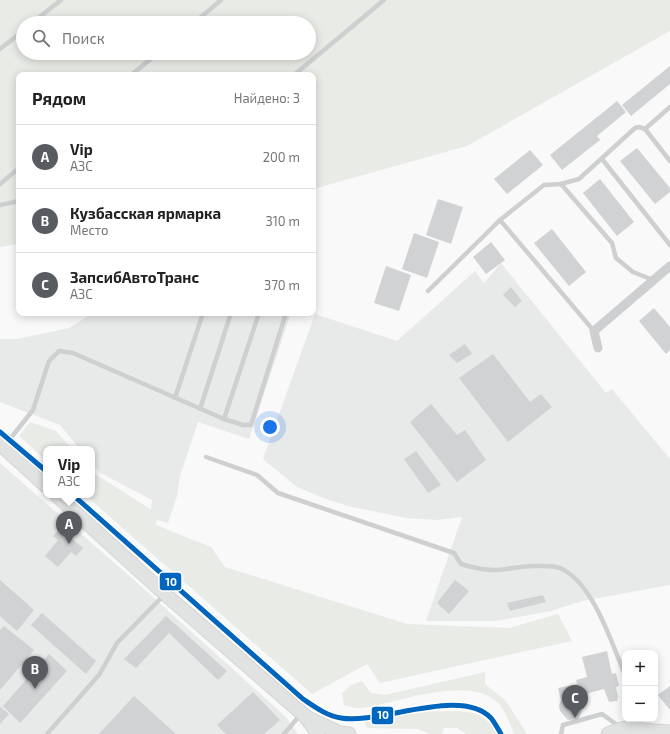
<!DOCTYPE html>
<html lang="ru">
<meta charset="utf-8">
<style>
:root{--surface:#fff;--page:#f6f6f6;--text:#222;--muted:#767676;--line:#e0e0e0;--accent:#585c60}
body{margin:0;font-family:"Exo 2",sans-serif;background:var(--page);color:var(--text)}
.controls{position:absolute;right:12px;bottom:12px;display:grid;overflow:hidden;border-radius:8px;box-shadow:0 2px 10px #0003}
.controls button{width:36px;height:36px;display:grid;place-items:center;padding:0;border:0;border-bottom:1px solid var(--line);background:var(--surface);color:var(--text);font:20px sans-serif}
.you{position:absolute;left:270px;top:427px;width:14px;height:14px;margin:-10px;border:3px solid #fff;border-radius:50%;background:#1a73e8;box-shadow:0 0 0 6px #1a73e833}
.badge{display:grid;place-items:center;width:26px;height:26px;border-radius:50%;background:var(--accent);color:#fff;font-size:13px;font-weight:700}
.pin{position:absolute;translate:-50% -33px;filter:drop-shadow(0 1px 2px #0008)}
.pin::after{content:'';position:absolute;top:21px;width:14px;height:12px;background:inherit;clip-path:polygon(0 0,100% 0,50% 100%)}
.popup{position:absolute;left:43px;top:446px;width:52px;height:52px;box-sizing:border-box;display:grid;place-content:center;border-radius:8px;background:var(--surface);filter:drop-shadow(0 1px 3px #0005);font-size:13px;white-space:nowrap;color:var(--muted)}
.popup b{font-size:15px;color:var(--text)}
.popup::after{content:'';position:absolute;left:50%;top:100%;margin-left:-8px;border:8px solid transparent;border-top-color:var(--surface)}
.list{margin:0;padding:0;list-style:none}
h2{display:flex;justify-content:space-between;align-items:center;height:52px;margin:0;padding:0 16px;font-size:17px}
h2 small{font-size:13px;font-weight:400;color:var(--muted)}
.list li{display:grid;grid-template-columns:26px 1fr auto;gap:12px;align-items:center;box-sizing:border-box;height:64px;padding:0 16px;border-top:1px solid var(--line)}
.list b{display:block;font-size:15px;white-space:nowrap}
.list p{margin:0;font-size:13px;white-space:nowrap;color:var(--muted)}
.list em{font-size:13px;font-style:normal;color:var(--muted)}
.icon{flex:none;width:22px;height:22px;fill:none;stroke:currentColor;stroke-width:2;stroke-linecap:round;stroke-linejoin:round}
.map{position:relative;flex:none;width:670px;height:734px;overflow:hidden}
.search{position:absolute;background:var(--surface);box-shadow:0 2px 10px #0003;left:16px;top:16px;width:300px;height:44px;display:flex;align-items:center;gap:10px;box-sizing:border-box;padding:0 14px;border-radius:22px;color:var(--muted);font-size:15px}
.panel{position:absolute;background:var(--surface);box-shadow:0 2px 10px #0003;left:16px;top:72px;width:300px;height:244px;border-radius:8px}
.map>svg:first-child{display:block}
.built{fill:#e8e9e9}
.green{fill:#e8ebe6;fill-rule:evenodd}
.building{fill:#d0d2d3}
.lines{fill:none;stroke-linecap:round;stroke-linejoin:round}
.secondary-casing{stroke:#d5d6d7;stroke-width:15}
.lane{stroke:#cecfd0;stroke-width:4.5}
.street{stroke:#cecfd0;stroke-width:9}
.secondary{stroke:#e1e2e2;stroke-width:13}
.tram-1-casing{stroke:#fff;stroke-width:8}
.tram-1{stroke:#0065bd;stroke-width:5}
.line-badge{stroke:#fff;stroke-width:1.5}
.badge-label{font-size:11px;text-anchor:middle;font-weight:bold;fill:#fff}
</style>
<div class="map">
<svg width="670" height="734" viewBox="0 0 670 734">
<rect width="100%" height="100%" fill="#f9f9f9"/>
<g class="built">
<path d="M501 263 606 393 612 389 670 459V585L582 601 551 611 496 621H426L462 517 437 520 406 518 348 506 323 498 297 487 263 459 315 314 397 341 475 271 484 283Z"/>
<path d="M93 313H291L249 439 198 422 180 476 177 496 168 523 150 518 152 500 99 472 92 463V449H80L60 425 0 402V339H17L69 328Z"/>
<path d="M0 463 134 580 286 717 298 734H0Z"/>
</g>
<g class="green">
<path d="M0 0H670V31L467 146 313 189V75H19V244L0 247ZM23 23H309V53H23Z"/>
<path d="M30 422 56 431 72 449H46V460L19 436Z"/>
<path d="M92 472 158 514 156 525 211 547 225 567 407 624 509 628 558 614 572 641 380 683 367 664 312 694 85 495H92Z"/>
<path d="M485 672V684L506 701 527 734H514C510 724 506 712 499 704 470 672 394 705 359 708 354 708 348 706 344 705L342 693 351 685 362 681 371 693 385 695Z"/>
<path d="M449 711C473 712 484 711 496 734H466L457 728H444L442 734H430L418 729 367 728 365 723C389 711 423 712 449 711Z"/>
</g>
<g class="building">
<path d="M670 66V84L631 116 622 105Z"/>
<path d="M617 101 626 112 597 136 600 140 562 170 550 155Z"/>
<path d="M637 148 670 188V192L655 204 620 161Z"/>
<path d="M530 150 543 165 507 194 494 179Z"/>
<path d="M600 179 634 222 617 236 583 193Z"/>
<path d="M438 199 463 207 451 244 426 235Z"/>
<path d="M552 229 586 272 569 286 534 243Z"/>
<path d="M414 233 439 242 427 278 402 269Z"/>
<path d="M491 242 505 260 486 274 473 257Z"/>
<path d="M386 266 411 275 399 311 374 303Z"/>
<path d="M511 287 522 301 515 307 503 295Z"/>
<path d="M654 308 670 327V350L666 354 639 321Z"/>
<path d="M465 344 472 354 457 363 449 355Z"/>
<path d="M493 354 530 402 541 394 552 407 508 442 459 378Z"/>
<path d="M431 404 457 435 465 430 486 460 457 482 410 422Z"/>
<path d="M416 451 441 485 428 493 404 459Z"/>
<path d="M60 529 83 548 76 556 71 552 58 567 45 556 58 540 53 536Z"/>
<path d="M0 580 34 610 17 631 0 616Z"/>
<path d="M455 580 469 591 449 614 437 603Z"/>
<path d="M543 595 546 602 510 611 507 603Z"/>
<path d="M42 613 96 661 86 674 31 625Z"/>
<path d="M166 616 227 671 218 680 169 633 136 668 124 659Z"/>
<path d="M4 626 34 650 0 690V630Z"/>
<path d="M607 651 612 674 616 673 619 686 616 687 618 696 617 701 609 702 604 689 582 695 577 703V705L582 711 580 716 578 719 568 720 560 711 559 706 561 700 558 688 577 684 576 680 587 677 582 657Z"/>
<path d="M49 654 67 671 20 723 3 706Z"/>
<path d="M670 686V710L658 695Z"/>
<path d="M253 692 280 720 264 734H226L217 725Z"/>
<path d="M134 696 176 734H99Z"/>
<path d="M0 707 9 714 0 724Z"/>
</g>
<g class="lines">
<defs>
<g id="secondary">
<path d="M0 444 46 486"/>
<path d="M56 495 165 594 305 716 318 734"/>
<path d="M306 717 340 733 349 734"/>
<path d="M641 730 670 732"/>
<path d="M608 734C623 727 633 724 647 734"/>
</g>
</defs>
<use href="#secondary" class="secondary-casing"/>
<g class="lane">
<path d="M32 23 61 0"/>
<path d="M194 23 221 0"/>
<path d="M0 49 23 31"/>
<path d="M131 75 158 53"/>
<path d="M294 75 384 0"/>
<path d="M645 129 670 161"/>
<path d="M602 159 670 245"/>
<path d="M0 184 19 168"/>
<path d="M561 184 612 243 616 258 633 272 653 280"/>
<path d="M0 205 19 201"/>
<path d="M500 220 544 185 561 184 579 179 635 128 639 127 645 129 670 107"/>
<path d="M428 291 500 220 594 331"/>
<path d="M175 398 203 313"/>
<path d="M200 409 231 313"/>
<path d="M224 419 259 313"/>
<path d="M6 447 10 439 33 410 49 361 59 351 73 353 224 419 243 425H251L286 313"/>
<path d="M206 457 257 475 278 493 454 553 461 564C471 567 482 570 493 570 506 570 520 566 533 566 540 566 553 565 560 568 593 582 612 644 625 675"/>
<path d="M47 734 99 675 117 643 164 595"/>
<path d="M284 734 301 714"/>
<path d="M561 734 563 725 602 714 620 727"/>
</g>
<path class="street" d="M598 348 594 331 670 266"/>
<use href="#secondary" class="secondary"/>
<defs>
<g id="tram-1">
<path d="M0 432 46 471"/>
<path d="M73 495 303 699C315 707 327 716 341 718 379 725 461 686 491 718 495 723 498 729 501 734"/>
</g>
</defs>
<use href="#tram-1" class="tram-1-casing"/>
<use href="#tram-1" class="tram-1"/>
</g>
<g class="line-badge">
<rect x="159" y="572" width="23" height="19" rx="4" fill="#0065bd"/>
<rect x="371" y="706" width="23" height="19" rx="4" fill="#0065bd"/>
</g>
<g class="badge-label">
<text x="171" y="586">10</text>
<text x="383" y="719">10</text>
</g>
</svg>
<div class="controls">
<button>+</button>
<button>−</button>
</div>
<div class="you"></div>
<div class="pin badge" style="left:69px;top:544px">A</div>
<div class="popup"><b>Vip</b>АЗС</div>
<div class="pin badge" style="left:35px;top:689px">B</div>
<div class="pin badge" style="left:575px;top:718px">C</div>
<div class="search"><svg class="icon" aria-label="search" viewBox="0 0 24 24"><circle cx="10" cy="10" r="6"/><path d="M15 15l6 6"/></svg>Поиск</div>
<section class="panel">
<h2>Рядом<small>Найдено: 3</small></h2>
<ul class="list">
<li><span class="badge">A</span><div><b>Vip</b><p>АЗС</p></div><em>200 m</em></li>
<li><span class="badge">B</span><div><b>Кузбасская ярмарка</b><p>Место</p></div><em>310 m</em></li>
<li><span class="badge">C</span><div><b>ЗапсибАвтоТранс</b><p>АЗС</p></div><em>370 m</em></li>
</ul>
</section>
</div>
